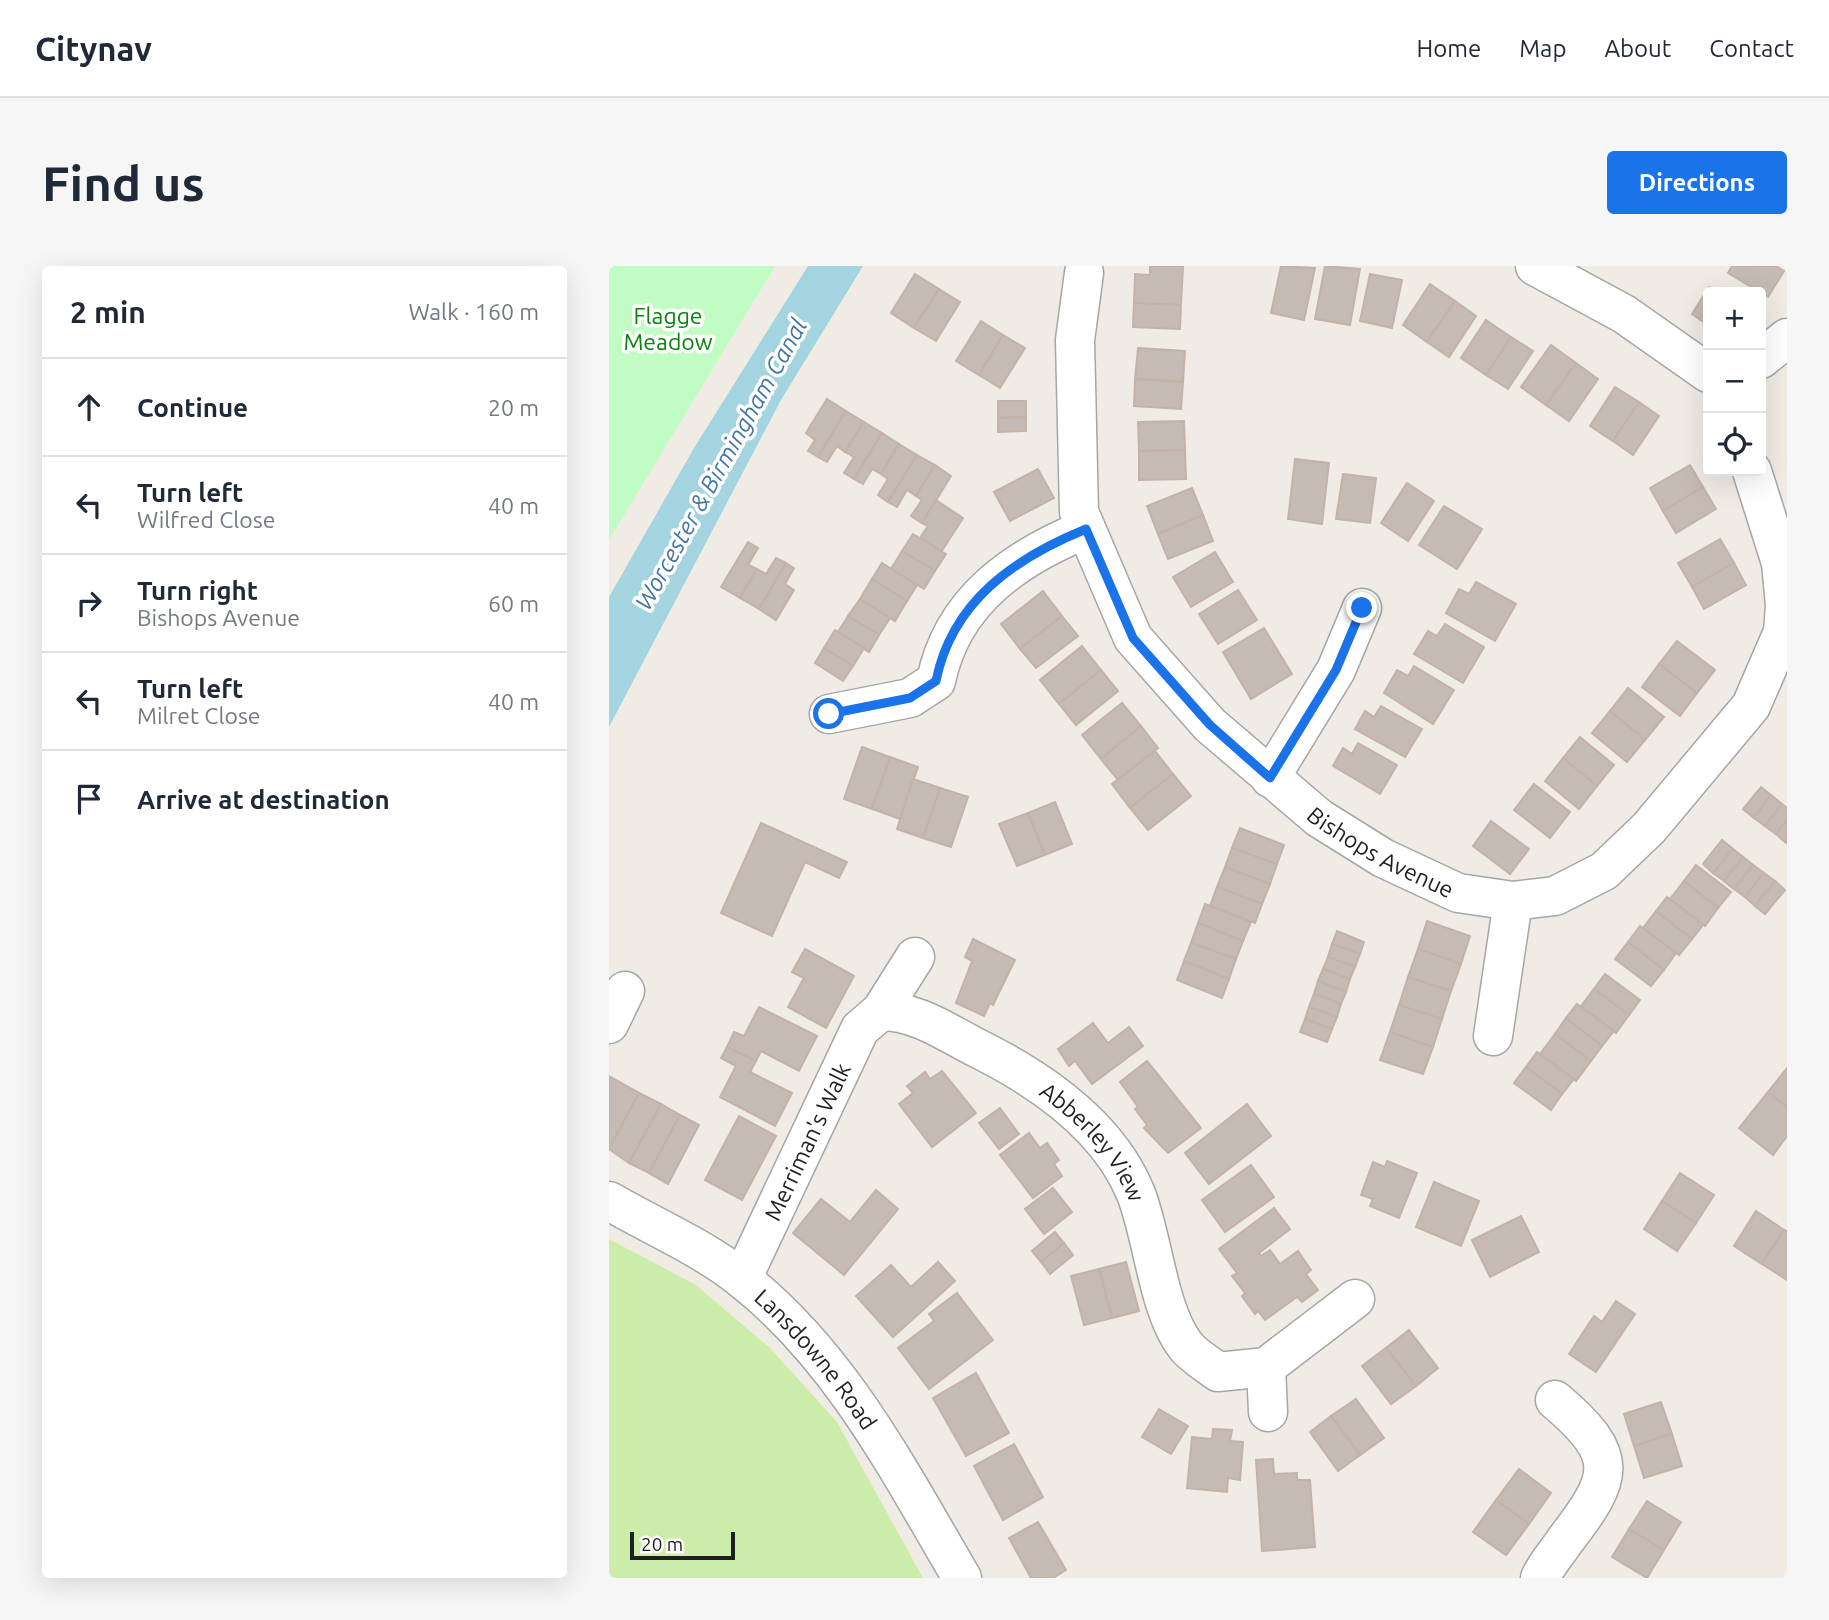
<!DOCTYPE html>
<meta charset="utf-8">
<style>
:root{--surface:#fff;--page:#f6f6f7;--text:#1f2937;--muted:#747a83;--line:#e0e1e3;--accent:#1a73e8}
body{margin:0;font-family:Ubuntu,sans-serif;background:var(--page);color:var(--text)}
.controls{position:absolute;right:21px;top:21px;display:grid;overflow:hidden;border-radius:7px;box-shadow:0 7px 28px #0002}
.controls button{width:63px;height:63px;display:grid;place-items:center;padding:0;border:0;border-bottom:2px solid var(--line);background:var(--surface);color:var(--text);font:35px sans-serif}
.scale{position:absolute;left:21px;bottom:18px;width:105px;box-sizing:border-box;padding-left:7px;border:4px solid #1f1f1f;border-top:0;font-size:19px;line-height:24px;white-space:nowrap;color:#1f1f1f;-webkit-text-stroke:5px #fff;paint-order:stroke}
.stop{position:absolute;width:21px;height:21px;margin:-16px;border:5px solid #1a73e8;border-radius:50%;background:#fff}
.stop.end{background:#1a73e8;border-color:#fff;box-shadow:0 2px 7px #0008}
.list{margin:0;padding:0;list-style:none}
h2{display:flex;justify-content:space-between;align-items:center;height:91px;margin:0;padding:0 28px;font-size:30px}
h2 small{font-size:23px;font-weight:400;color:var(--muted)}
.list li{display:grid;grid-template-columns:46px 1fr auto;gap:21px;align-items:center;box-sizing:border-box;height:98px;padding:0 28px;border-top:2px solid var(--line)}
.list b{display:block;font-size:26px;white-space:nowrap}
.list p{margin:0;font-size:23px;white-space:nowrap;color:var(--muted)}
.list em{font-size:23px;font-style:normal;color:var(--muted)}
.icon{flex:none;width:38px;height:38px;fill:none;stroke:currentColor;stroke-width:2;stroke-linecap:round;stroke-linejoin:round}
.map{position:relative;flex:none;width:1178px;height:1312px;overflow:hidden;border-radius:7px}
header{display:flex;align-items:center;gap:42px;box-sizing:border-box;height:98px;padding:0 35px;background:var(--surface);border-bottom:2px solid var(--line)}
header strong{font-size:33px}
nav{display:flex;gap:38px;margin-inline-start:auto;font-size:24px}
.intro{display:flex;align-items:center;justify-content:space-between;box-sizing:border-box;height:168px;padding:0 42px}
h1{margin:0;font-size:49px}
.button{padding:18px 32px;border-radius:7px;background:var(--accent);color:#fff;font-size:24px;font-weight:700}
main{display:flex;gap:42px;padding:0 42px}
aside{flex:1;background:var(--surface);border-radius:7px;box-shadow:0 7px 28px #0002}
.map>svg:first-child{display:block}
.grass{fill:#cceda9}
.park{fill:#c0fcc3}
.water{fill:#a3d4e0}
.building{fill:#c5bbb4;stroke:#c3b2a7;stroke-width:2}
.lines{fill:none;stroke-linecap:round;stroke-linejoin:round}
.minor-casing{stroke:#a6a6a6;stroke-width:41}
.minor{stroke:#fff;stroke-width:38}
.route{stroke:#1a73e8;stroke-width:9}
.labels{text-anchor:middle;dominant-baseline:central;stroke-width:7;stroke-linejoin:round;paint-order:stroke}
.park-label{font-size:23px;fill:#06840c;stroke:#fff}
.street-label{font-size:23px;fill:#1f1f1f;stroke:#fff}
.water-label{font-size:24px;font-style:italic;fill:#4176a4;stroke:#fff}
</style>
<header>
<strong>Citynav</strong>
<nav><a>Home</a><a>Map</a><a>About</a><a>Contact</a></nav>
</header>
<div class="intro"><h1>Find us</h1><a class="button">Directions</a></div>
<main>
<aside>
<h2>2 min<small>Walk · 160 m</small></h2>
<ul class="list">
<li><svg class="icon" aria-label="ahead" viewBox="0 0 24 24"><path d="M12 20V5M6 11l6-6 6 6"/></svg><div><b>Continue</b></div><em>20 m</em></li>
<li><svg class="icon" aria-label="left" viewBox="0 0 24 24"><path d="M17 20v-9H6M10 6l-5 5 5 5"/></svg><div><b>Turn left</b><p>Wilfred Close</p></div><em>40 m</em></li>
<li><svg class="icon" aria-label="right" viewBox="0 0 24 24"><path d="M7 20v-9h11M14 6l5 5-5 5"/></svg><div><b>Turn right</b><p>Bishops Avenue</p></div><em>60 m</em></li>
<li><svg class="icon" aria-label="left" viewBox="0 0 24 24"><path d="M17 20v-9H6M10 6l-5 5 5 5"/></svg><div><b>Turn left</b><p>Milret Close</p></div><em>40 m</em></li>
<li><svg class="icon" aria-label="arrive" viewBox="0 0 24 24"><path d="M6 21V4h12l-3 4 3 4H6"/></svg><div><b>Arrive at destination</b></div></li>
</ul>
</aside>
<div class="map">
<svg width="1178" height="1312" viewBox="0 0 1178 1312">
<rect width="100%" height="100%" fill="#f0ece5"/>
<path class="grass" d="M0 973 87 1019 161 1082 228 1156 314 1312H0Z"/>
<path class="park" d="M0 0H166L0 274Z"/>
<path class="water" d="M199 0H254L172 134 0 461V331L85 182Z"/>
<g class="building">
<path d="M541 0H574L572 39 525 37 526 8 541 9Z"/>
<path d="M672 0 706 2 695 54 662 47Z"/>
<path d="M716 0 751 3 741 59 706 53Z"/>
<path d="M1123 0H1167L1175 5 1159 31 1119 7Z"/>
<path d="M306 8 330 23 305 62 282 47Z"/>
<path d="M761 8 793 14 783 62 751 55Z"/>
<path d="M821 18 846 35 818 76 794 59Z"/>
<path d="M1100 21 1108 26H1099V59L1083 48Z"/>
<path d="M330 23 351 36 327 75 305 62Z"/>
<path d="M846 35 867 50 840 91 818 76Z"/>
<path d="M525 37 572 39 571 63 524 61Z"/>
<path d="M877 54 902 71 877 109 852 92Z"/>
<path d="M372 55 394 69 370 109 347 95Z"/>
<path d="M394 69 416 82 391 122 370 109Z"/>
<path d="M902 71 924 85 899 123 877 109Z"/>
<path d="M942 79 967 97 937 139 912 121Z"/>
<path d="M529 82 576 85 574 116 526 113Z"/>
<path d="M967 97 989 113 960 155 937 139Z"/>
<path d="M526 113 574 116 572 143 525 140Z"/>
<path d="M1006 121 1030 136 1004 175 981 160Z"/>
<path d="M218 133 237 145 209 191 199 185 206 174 197 167Z"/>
<path d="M389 135H417V151L389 152Z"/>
<path d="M1030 136 1050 150 1024 189 1004 175Z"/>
<path d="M237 145 255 156 236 186 228 180 218 196 209 191Z"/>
<path d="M417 151V165L389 166V152Z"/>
<path d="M575 155 576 184 530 185 529 156Z"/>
<path d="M255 156 273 167 245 213 235 207 245 191 236 186Z"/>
<path d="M273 167 290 178 272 208 263 203 254 218 245 213Z"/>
<path d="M290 178 308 189 279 236 269 229 279 213 272 208Z"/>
<path d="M576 184 577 213 530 214V185Z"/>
<path d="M308 189 326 199 307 230 298 224 288 241 279 236Z"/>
<path d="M686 193 720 197 713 258 679 253Z"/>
<path d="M326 199 342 210 313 257 302 250 313 234 307 230Z"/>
<path d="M1081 199 1094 221 1054 245 1041 222Z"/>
<path d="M429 203 445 232 401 255 385 226Z"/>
<path d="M734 208 767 212 761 257 727 253Z"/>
<path d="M798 217 825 235 799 275 772 257Z"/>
<path d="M1094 221 1107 243 1067 267 1054 245Z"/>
<path d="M583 222 594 249 549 268 538 240Z"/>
<path d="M327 234 354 252 332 286 311 272 319 260 313 257Z"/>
<path d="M835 240 873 263 848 303 810 279Z"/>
<path d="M594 249 604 275 559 293 549 268Z"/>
<path d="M304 268 337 288 326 305 293 285Z"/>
<path d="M1111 273 1125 297 1083 321 1069 297Z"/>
<path d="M139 276 149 282 139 299 148 303 131 332 112 321Z"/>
<path d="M293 285 326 305 315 323 282 303Z"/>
<path d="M606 286 624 316 582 341 564 311Z"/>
<path d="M167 292 177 297 150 343 131 332 148 303 157 308Z"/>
<path d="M177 297 185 302 176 318 185 324 167 354 150 343Z"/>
<path d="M273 297 308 319 298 335 263 313Z"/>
<path d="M1125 297 1137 319 1095 343 1083 321Z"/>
<path d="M263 313 298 335 286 355 251 333Z"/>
<path d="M867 316 907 338 886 375 837 347 850 323 860 328Z"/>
<path d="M629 324 648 354 609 378 590 348Z"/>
<path d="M434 325 453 350 411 383 392 358Z"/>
<path d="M251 333 281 352 270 369 239 350Z"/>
<path d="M239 350 270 369 260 386 229 366Z"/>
<path d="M453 350 469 370 427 402 411 383Z"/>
<path d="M836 358 875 381 854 417 805 388 819 365 828 370Z"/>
<path d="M655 362 683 408 642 433 614 386Z"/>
<path d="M226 364 255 382 244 400 215 382Z"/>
<path d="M1068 375 1106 404 1088 427 1050 398Z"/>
<path d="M473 380 492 404 450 438 431 414Z"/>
<path d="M215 382 244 400 234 415 206 397Z"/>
<path d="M1050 398 1088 427 1071 450 1033 421Z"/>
<path d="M805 400 845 424 824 458 775 427 788 404 799 410Z"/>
<path d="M492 404 509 425 467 459 450 438Z"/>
<path d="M1019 422 1055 451 1036 474 1001 445Z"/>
<path d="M513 437 532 460 492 493 473 469Z"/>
<path d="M772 440 813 463 796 491 746 463 756 445 765 451Z"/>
<path d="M1001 445 1036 474 1018 496 983 467Z"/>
<path d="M532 460 549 482 509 514 492 493Z"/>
<path d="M971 471 1005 499 988 520 954 492Z"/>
<path d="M749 477 788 499 771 528 724 500 734 482 743 488Z"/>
<path d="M253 481 281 491 263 543 235 533Z"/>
<path d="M546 485 564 508 521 542 503 518Z"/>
<path d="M281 491 309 501 291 553 263 543Z"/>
<path d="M954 492 988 520 970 543 936 515Z"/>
<path d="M564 508 582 530 539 564 521 542Z"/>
<path d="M304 513 331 522 314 572 288 563Z"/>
<path d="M925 518 961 546 941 572 905 544Z"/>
<path d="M1152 521 1162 529 1145 552 1134 543Z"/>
<path d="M331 522 359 531 342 581 314 572Z"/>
<path d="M1162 529 1173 538 1156 560 1145 552Z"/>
<path d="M446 536 463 578 436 589 419 547Z"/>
<path d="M1173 538 1178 542V554L1167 568 1156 560Z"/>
<path d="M419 547 436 589 408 600 390 558Z"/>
<path d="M1178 554V576L1177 577 1167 568Z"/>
<path d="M882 555 920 583 901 608 864 580Z"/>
<path d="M152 557 238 596 230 612 196 596 163 670 112 647Z"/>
<path d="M631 562 675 579 668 598 623 582Z"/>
<path d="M1113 574 1124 583 1104 607 1094 598Z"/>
<path d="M623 582 668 598 661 618 616 601Z"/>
<path d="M1124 583 1134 591 1115 615 1104 607Z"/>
<path d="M1134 591 1144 599 1125 623 1115 615Z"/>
<path d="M1087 599 1122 626 1109 642 1075 615Z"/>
<path d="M1144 599 1155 607 1136 631 1125 623Z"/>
<path d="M616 601 661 618 653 638 608 621Z"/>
<path d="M1155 607 1166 615 1146 640 1136 631Z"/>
<path d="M1075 615 1109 642 1096 660 1061 633Z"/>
<path d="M1166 615 1176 624 1156 648 1146 640Z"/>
<path d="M608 621 653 638 646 657 601 640Z"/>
<path d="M1058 631 1094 659 1083 673 1047 645Z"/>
<path d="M596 638 642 656 634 675 589 657Z"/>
<path d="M1047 645 1083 673 1070 689 1034 662Z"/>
<path d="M818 655 861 670 852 698 809 683Z"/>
<path d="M589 657 634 675 627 693 582 677Z"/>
<path d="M1031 660 1067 687 1055 704 1019 676Z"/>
<path d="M728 665 755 676 751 688 723 678Z"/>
<path d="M364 673 406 694 384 739 381 737 375 750 347 737 363 695 356 691Z"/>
<path d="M1019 676 1055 704 1042 720 1006 693Z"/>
<path d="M582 677 627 693 620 713 575 695Z"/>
<path d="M723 678 751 688 746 701 719 691Z"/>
<path d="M196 683 245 710 217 762 179 741 195 712 183 706Z"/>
<path d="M809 683 852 698 842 725 799 711Z"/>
<path d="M719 691 746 701 741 713 714 703Z"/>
<path d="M575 695 620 713 613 732 568 714Z"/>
<path d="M714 703 741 713 737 726 709 715Z"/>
<path d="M996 708 1031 734 1020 749 985 723Z"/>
<path d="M799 711 842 725 833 753 790 739Z"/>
<path d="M709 715 737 726 732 738 705 728Z"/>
<path d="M985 723 1020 749 1007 767 972 740Z"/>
<path d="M705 728 732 738 728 751 700 741Z"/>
<path d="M968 738 1005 765 993 780 957 752Z"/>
<path d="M790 739 833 753 824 781 781 766Z"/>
<path d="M150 741 208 770 190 805 152 785 147 795 118 781 125 766 135 770Z"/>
<path d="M700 741 728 751 723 763 696 753Z"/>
<path d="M957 752 993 780 982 795 946 768Z"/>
<path d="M696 753 723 763 718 776 691 766Z"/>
<path d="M484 757 499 777 520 761 534 780 483 818 466 795 460 800 449 783Z"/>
<path d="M781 766 824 781 814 808 771 794Z"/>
<path d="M946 768 982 795 967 815 931 788Z"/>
<path d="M118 781 147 795 141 806 183 827 166 860 111 831 127 800 112 792Z"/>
<path d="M928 786 965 813 953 828 917 801Z"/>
<path d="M538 795 592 862 559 887 535 862 538 859 526 843 529 841 511 816Z"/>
<path d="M917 801 953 828 942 844 905 817Z"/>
<path d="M1178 802V841L1159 826Z"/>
<path d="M333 805 367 847 323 881 290 838 304 827 298 820 316 806 321 813Z"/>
<path d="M0 810 30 827 0 883Z"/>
<path d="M1159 826 1178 841V870L1164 889 1130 862Z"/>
<path d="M30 827 52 838 20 897 0 883Z"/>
<path d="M52 838 71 849 40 907 20 897Z"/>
<path d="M638 838 662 870 600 918 576 887Z"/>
<path d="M391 842 410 868 390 883 370 857Z"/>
<path d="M71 849 90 859 59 918 40 907Z"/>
<path d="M130 850 167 870 133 934 96 914Z"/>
<path d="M420 867 431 882 438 877 450 894 445 898 453 910 424 932 391 889Z"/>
<path d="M778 895 808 907 790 952 761 940 764 933 752 929 764 896 776 901Z"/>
<path d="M642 899 665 931 616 966 593 934Z"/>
<path d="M1071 907 1105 929 1087 957 1053 935Z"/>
<path d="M825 916 870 935 852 980 807 961Z"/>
<path d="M444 922 463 946 435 968 416 943Z"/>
<path d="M267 924 289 943 235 1009 184 967 212 933 241 956Z"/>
<path d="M1053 935 1087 957 1068 985 1035 963Z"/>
<path d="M665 942 681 963 650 987 652 990 661 984 671 998 689 985 702 1004 697 1008 709 1024 693 1036 688 1031 656 1054 649 1045 646 1048 633 1030 636 1027 623 1010 628 1007 610 983Z"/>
<path d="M1147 945 1175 964 1153 998 1125 980Z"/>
<path d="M912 950 930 986 881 1011 863 974Z"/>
<path d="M1175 964 1178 965V1014L1153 998Z"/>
<path d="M446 966 455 977 432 996 423 985Z"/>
<path d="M455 977 464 989 441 1008 432 996Z"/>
<path d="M329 996 346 1015 284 1071 247 1030 282 999 302 1021Z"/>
<path d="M517 996 530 1045 503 1052 490 1003Z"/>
<path d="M490 1003 503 1052 475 1059 462 1010Z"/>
<path d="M348 1027 384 1074 320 1123 289 1082 325 1055 320 1048Z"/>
<path d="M1007 1035 1026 1048 987 1106 960 1088 985 1050 993 1056Z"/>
<path d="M800 1064 829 1102 807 1120 777 1082Z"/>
<path d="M777 1082 807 1120 782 1138 753 1100Z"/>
<path d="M367 1107 400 1167 357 1190 324 1132Z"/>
<path d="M747 1133 775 1172 751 1189 722 1150Z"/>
<path d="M1052 1136 1063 1168 1025 1180 1015 1148Z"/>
<path d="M550 1143 579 1160 562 1188 533 1171Z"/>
<path d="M722 1150 751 1189 729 1205 701 1166Z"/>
<path d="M604 1163 623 1164 621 1175 634 1176 631 1214 619 1212 618 1226 578 1222 583 1171 603 1173Z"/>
<path d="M1063 1168 1073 1200 1035 1212 1025 1180Z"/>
<path d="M405 1178 434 1231 394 1254 365 1200Z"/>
<path d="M664 1193 665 1208 688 1207V1214H701L706 1281 653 1285 647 1194Z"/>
<path d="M910 1203 942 1227 920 1258 887 1234Z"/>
<path d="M887 1234 920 1258 897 1289 864 1266Z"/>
<path d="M1038 1235 1072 1256 1055 1284 1020 1263Z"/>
<path d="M429 1256 457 1304 444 1312H422L400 1272Z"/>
<path d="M1020 1263 1055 1284 1038 1312 1003 1291Z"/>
</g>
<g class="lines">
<defs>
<g id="minor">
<path d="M926 0 1015 48 1099 107"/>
<path id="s1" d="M475 7 466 74 470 246 524 372 601 459 710 552 774 592 849 627 904 635 946 630 995 605 1040 562 1142 440 1174 366 1176 339 1172 297 1143 205"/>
<path d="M1152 93 1178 72"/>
<path d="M220 448 301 432 327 415C343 335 406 292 477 263"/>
<path d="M661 512 727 404 753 342"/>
<path id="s2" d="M272 745C308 745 338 767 370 783 432 814 500 861 527 928 544 971 549 1044 576 1079 584 1090 599 1098 609 1106L657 1101 746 1033"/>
<path d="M0 758 16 725"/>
<path d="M884 770 904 635"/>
<path id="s3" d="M0 935C45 961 93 981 133 1013 232 1091 290 1205 353 1312"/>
<path id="s4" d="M133 1013 251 763 272 745 306 691"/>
<path d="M657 1101 659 1146"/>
<path d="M931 1312C937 1299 947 1288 955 1276 1005 1211 1013 1191 946 1134"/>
</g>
</defs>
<use href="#minor" class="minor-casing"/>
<use href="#minor" class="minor"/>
</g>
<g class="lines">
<path class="route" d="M220 448 301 432 327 415C343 335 406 292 477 263L524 372 601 459 661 512 727 404 753 342"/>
</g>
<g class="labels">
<g class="park-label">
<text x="59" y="49">Flagge<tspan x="59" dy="26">Meadow</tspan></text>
</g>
<g class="street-label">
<text stroke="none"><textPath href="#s1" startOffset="707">Bishops Avenue</textPath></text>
<text stroke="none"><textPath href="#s4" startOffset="152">Merriman's Walk</textPath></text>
<text stroke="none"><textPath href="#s2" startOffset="256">Abberley View</textPath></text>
<text stroke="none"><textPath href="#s3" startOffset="264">Lansdowne Road</textPath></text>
</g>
<g class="water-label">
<text transform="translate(112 198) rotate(-61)">Worcester &amp; Birmingham Canal</text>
</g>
</g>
</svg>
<div class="controls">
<button>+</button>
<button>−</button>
<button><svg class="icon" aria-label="locate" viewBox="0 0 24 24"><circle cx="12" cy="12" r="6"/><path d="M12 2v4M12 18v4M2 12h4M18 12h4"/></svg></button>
</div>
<div class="scale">20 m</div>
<div class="stop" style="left:220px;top:448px"></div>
<div class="stop end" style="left:753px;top:342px"></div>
</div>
</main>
